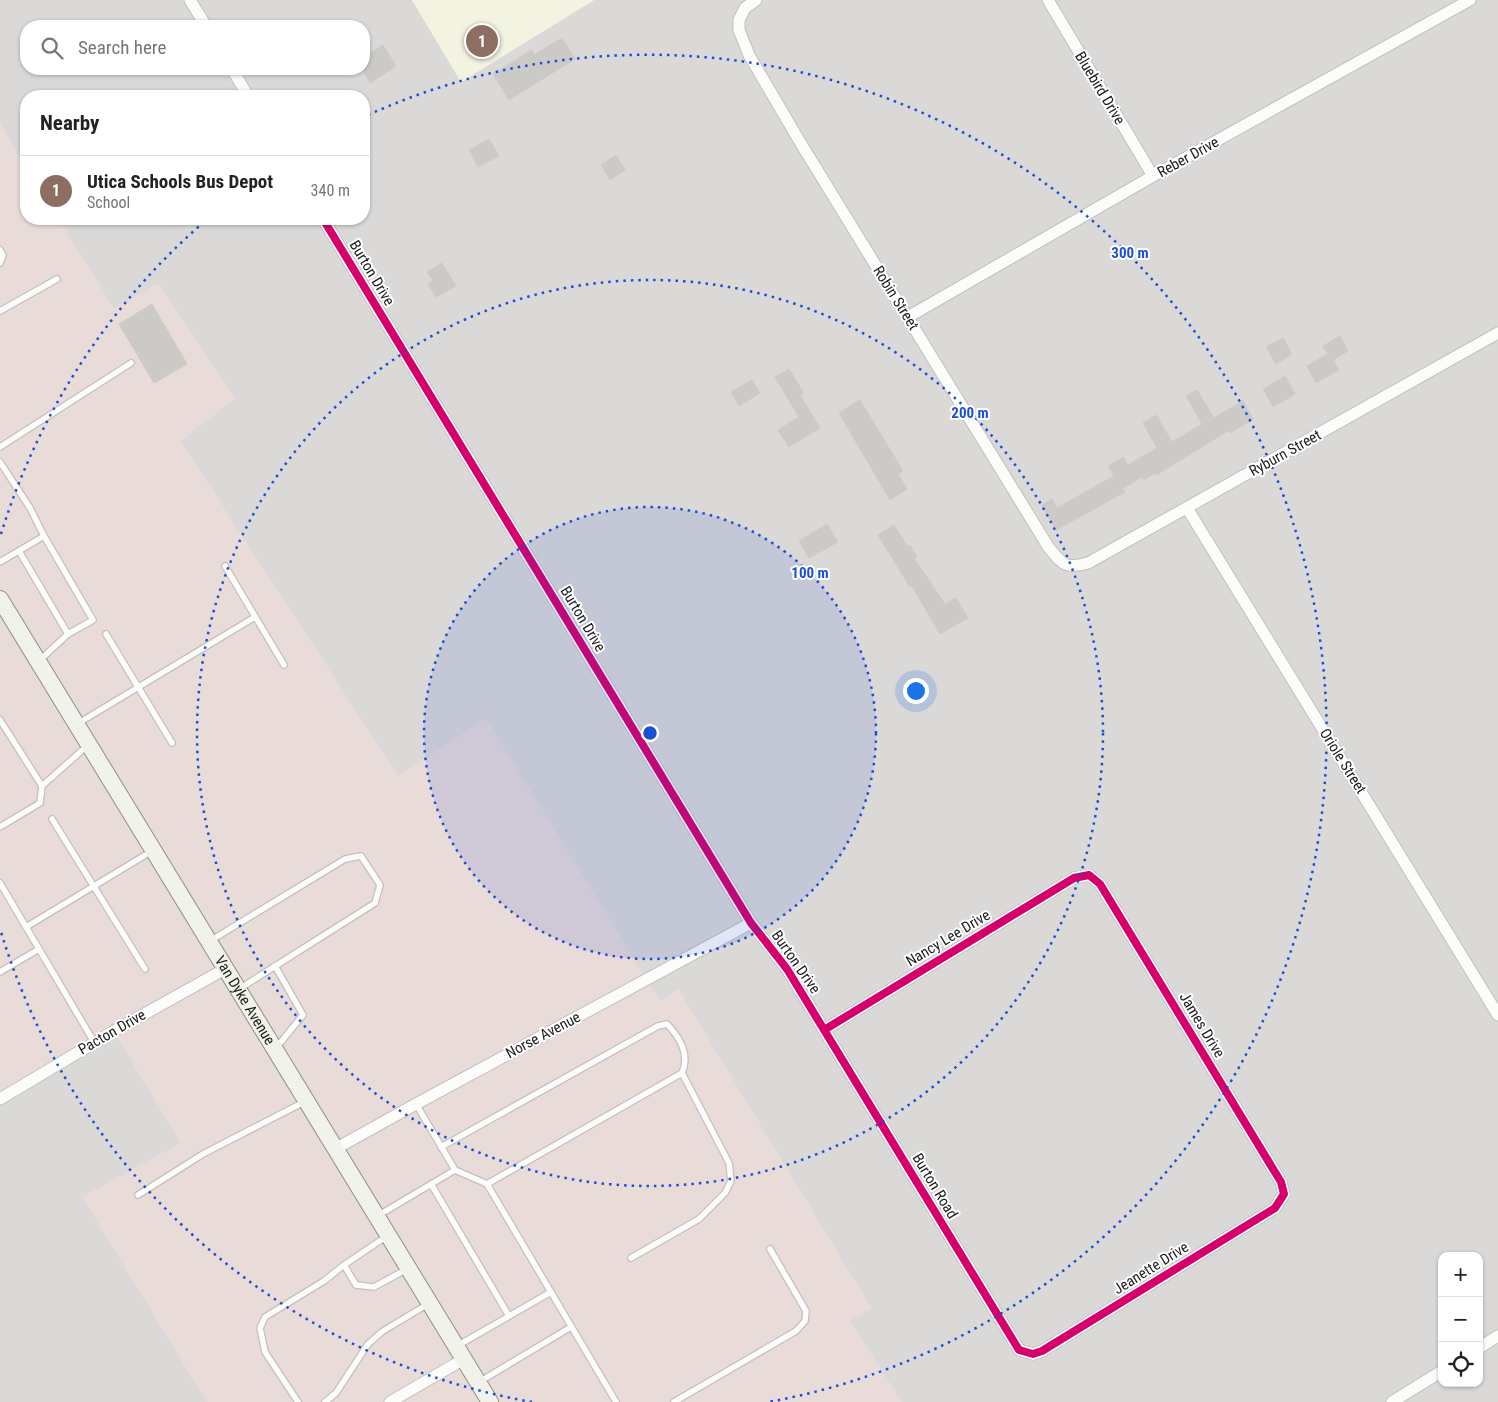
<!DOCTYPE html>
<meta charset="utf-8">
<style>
:root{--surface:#fff;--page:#f2f2f2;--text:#222;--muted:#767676;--line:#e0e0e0;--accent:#646462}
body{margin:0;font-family:"Roboto Condensed",sans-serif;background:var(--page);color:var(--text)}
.controls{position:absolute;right:15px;bottom:15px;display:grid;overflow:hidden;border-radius:10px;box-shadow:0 1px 4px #0004}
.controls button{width:45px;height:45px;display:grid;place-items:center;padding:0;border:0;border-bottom:1px solid var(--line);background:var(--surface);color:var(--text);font:25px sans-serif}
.you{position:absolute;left:915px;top:690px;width:18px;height:18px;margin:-12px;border:4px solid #fff;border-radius:50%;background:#1a73e8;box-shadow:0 0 0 8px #1a73e833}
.badge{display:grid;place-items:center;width:32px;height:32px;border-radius:50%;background:var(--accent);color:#fff;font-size:16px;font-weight:700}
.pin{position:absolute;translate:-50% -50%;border:2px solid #fff;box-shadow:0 1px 5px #0006}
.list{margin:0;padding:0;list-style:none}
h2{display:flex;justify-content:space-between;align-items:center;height:65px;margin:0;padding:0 20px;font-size:21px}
h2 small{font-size:16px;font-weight:400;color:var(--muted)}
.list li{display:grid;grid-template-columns:32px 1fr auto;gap:15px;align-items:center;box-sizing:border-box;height:70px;padding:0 20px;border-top:1px solid var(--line)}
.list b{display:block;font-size:19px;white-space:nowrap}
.list p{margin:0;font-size:16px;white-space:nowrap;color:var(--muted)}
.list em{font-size:16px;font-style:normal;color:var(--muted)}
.icon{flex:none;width:28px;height:28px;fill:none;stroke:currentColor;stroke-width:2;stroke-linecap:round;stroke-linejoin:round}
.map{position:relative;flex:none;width:1498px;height:1402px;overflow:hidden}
.search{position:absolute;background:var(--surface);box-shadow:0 1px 4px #0004;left:20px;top:20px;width:350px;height:55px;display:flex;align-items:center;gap:12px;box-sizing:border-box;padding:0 18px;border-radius:20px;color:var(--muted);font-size:19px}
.panel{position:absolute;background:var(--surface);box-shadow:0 1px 4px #0004;left:20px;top:90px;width:350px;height:135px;border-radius:20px}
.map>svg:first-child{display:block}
.residential{fill:#dad9d7;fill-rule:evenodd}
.commercial{fill:#e8dbd8}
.education{fill:#f2f3e1}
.building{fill:#cccac6;stroke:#cecbc7}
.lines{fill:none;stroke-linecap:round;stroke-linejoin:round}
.service-casing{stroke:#c2c1bf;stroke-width:8}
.minor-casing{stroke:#c2c1bf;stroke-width:13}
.secondary-casing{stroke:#8f927f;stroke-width:18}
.service{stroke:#fcfcfb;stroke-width:5.5}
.minor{stroke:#fcfcfb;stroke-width:11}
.secondary{stroke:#f1f2ea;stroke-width:16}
.cycleway-casing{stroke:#fff;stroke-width:11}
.cycleway{stroke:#d6006c;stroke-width:8}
.ring{fill:none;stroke:#1d4ed8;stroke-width:2.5;stroke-dasharray:2.5 5}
.labels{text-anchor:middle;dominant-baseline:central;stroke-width:4;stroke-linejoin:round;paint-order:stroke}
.street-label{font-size:15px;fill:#1c1c1c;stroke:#fff}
.centre{fill:#1d4ed8;stroke:#fff;stroke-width:2.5}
.ring-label{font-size:15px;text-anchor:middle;font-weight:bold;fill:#1d4ed8;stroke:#fff;stroke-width:4;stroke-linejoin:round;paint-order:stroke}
</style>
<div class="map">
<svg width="1498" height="1402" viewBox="0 0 1498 1402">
<rect width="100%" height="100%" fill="#ebe9e5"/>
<g class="residential">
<path d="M0 0H412L461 82 594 0H1498V1402H902L849 1321 871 1308 678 989 660 1002 486 719 398 776 180 441 234 398 158 284 114 309 58 219H364V96H26V167L0 124ZM26 26H364V69H26ZM1442 1256H1479V1383H1442Z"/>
<path d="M114 1031 181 1143 83 1197 207 1402H0V1099Z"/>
</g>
<path class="commercial" d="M0 124 26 167V219H58L114 309 158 284 235 399 180 441 398 776 486 719 660 1002 678 989 871 1308 849 1321 902 1402H207L82 1197 181 1143 114 1031 0 1099Z"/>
<path class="education" d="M412 0H594L461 82Z"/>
<g class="building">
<path d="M562 38 575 59 509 100 493 74 532 50 534 55Z"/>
<path d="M383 45 396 66 370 83 364 72V57Z"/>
<path d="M489 139 499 156 478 167 469 150Z"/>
<path d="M616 155 625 170 610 180 601 165Z"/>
<path d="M442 263 456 286 436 297 428 284 433 280 427 272Z"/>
<path d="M152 304 187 364 154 383 119 324Z"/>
<path d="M1340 336 1348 351 1333 360 1339 370 1316 383 1307 366 1328 354 1323 346Z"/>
<path d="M1283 338 1292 354 1276 364 1266 347Z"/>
<path d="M789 369 803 392 800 395 820 428 789 447 778 430 799 417 775 377Z"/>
<path d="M1285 376 1295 394 1273 407 1263 389Z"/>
<path d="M752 380 760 393 739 406 731 392Z"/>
<path d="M1197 390 1214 418 1243 401 1253 419 1230 433 1228 431 1156 475 1155 473 1144 480 1142 477 1122 489 1125 492 1056 530 1042 505 1052 499 1057 508 1114 476 1108 466 1123 457 1128 465 1157 448 1143 423 1156 415 1172 442 1202 424 1186 396Z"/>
<path d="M860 400 903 471 898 474 907 489 890 500 839 413Z"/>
<path d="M827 524 838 542 809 558 799 541Z"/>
<path d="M894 525 908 547 910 545 917 557 914 558 945 604 956 598 968 618 940 634 912 586 910 587 878 535Z"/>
</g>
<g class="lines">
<defs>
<g id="service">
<path d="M0 250 3 255 0 263"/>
<path d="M0 311 57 279"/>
<path d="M0 447 131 363"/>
<path d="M0 462 30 508 44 536 0 562"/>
<path d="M44 536 93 620 68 634"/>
<path d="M19 551 68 634 40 660"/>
<path d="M225 566 284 665"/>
<path d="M106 634 172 743"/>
<path d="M0 720 42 786"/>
<path d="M77 724 255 617"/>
<path d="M52 819 145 969"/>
<path d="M0 827 40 803 42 786 87 746"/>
<path d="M0 883 26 927"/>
<path d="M210 941 345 859 361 856 380 885 375 903 239 989"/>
<path d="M275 966 303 1015 276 1048"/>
<path d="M0 972 39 949"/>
<path d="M94 1042 26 927 152 851"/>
<path d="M441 1147 658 1026 667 1024C680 1038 690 1054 682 1073"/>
<path d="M455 1170 487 1184 616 1402"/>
<path d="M431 1184 509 1316"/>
<path d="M487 1184 682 1073 729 1163 731 1181 725 1193 699 1219 631 1258"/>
<path d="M138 1195 203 1154 304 1102"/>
<path d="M379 1215 455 1170 416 1104"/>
<path d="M387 1236 344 1265 356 1285 374 1287 407 1269"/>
<path d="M457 1346 551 1292"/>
<path d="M479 1382 571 1327"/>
<path d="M298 1402 265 1352 260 1328 265 1317 324 1281 344 1265"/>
<path d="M325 1402 336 1393 368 1344 383 1331 428 1304"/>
<path d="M674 1402 796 1331 805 1321 806 1311 770 1249"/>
</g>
<g id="minor">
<path d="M190 0 206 26"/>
<path d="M756 0 745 8 739 20V30L749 55 800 142 1049 548C1063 565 1066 569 1088 563L1498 333"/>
<path d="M1048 0 1153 176"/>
<path d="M232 69 248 96"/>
<path d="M323 219 751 923 787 969 1019 1350 1033 1354 1042 1351 1275 1208 1284 1194 1281 1182 1100 884 1089 875 1074 878 824 1030"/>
<path d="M908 317 1153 176 1470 0"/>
<path d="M1187 508 1498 1015"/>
<path d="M0 1099 114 1031 225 969"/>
<path d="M335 1149 416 1104 751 923"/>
<path d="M1479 1348 1498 1336"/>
<path d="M390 1402 464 1359"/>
<path d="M1392 1402 1442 1371"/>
</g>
<g id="secondary">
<path id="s1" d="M0 599 490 1402"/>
</g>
</defs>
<use href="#service" class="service-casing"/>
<use href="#minor" class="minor-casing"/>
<use href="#secondary" class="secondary-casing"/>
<use href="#service" class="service"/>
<use href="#minor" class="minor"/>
<use href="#secondary" class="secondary"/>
<defs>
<path id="cycleway" d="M323 219 751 923 787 969 1019 1350 1033 1354 1042 1351 1275 1208 1284 1194 1281 1182 1100 884 1089 875 1074 878 824 1030"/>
</defs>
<use href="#cycleway" class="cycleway-casing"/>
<use href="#cycleway" class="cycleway"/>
</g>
<circle cx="650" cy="733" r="226" fill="#1d4ed8" fill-opacity=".12"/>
<g class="ring">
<circle cx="650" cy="733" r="226"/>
<circle cx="650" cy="733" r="453"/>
<path d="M532 1402A679 679 0 0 1 1 932M1 534A679 679 0 0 1 205 221M368 115A679 679 0 1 1 768 1402"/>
</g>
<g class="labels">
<g class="street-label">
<text transform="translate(1100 88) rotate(59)">Bluebird Drive</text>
<text transform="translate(1188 157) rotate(-29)">Reber Drive</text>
<text transform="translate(372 273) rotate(59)">Burton Drive</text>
<text transform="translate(896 298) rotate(58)">Robin Street</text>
<text transform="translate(1285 453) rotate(-29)">Ryburn Street</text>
<text transform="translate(583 619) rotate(59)">Burton Drive</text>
<text transform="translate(1343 761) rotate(58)">Oriole Street</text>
<text transform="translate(948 938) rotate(-31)">Nancy Lee Drive</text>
<text transform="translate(796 962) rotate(55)">Burton Drive</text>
<text stroke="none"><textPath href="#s1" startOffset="470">Van Dyke Avenue</textPath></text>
<text transform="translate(1202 1025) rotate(59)">James Drive</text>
<text transform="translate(112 1032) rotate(-30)">Pacton Drive</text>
<text transform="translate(543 1035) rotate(-28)">Norse Avenue</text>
<text transform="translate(935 1186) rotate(59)">Burton Road</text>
<text transform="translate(1151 1268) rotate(-32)">Jeanette Drive</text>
</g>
</g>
<circle cx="650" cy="733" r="8" class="centre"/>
<g class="ring-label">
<text x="1130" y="258">300 m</text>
<text x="970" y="418">200 m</text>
<text x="810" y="578">100 m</text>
</g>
</svg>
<div class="controls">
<button>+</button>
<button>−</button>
<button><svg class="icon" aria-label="locate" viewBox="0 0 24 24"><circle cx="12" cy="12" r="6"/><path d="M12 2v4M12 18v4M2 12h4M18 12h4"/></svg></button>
</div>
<div class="you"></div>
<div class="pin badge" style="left:482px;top:41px;background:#8d6e63">1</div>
<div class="search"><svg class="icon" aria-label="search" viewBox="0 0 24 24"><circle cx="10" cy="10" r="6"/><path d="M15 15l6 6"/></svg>Search here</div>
<section class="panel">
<h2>Nearby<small></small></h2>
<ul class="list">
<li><span class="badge" style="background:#8d6e63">1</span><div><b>Utica Schools Bus Depot</b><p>School</p></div><em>340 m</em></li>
</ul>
</section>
</div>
